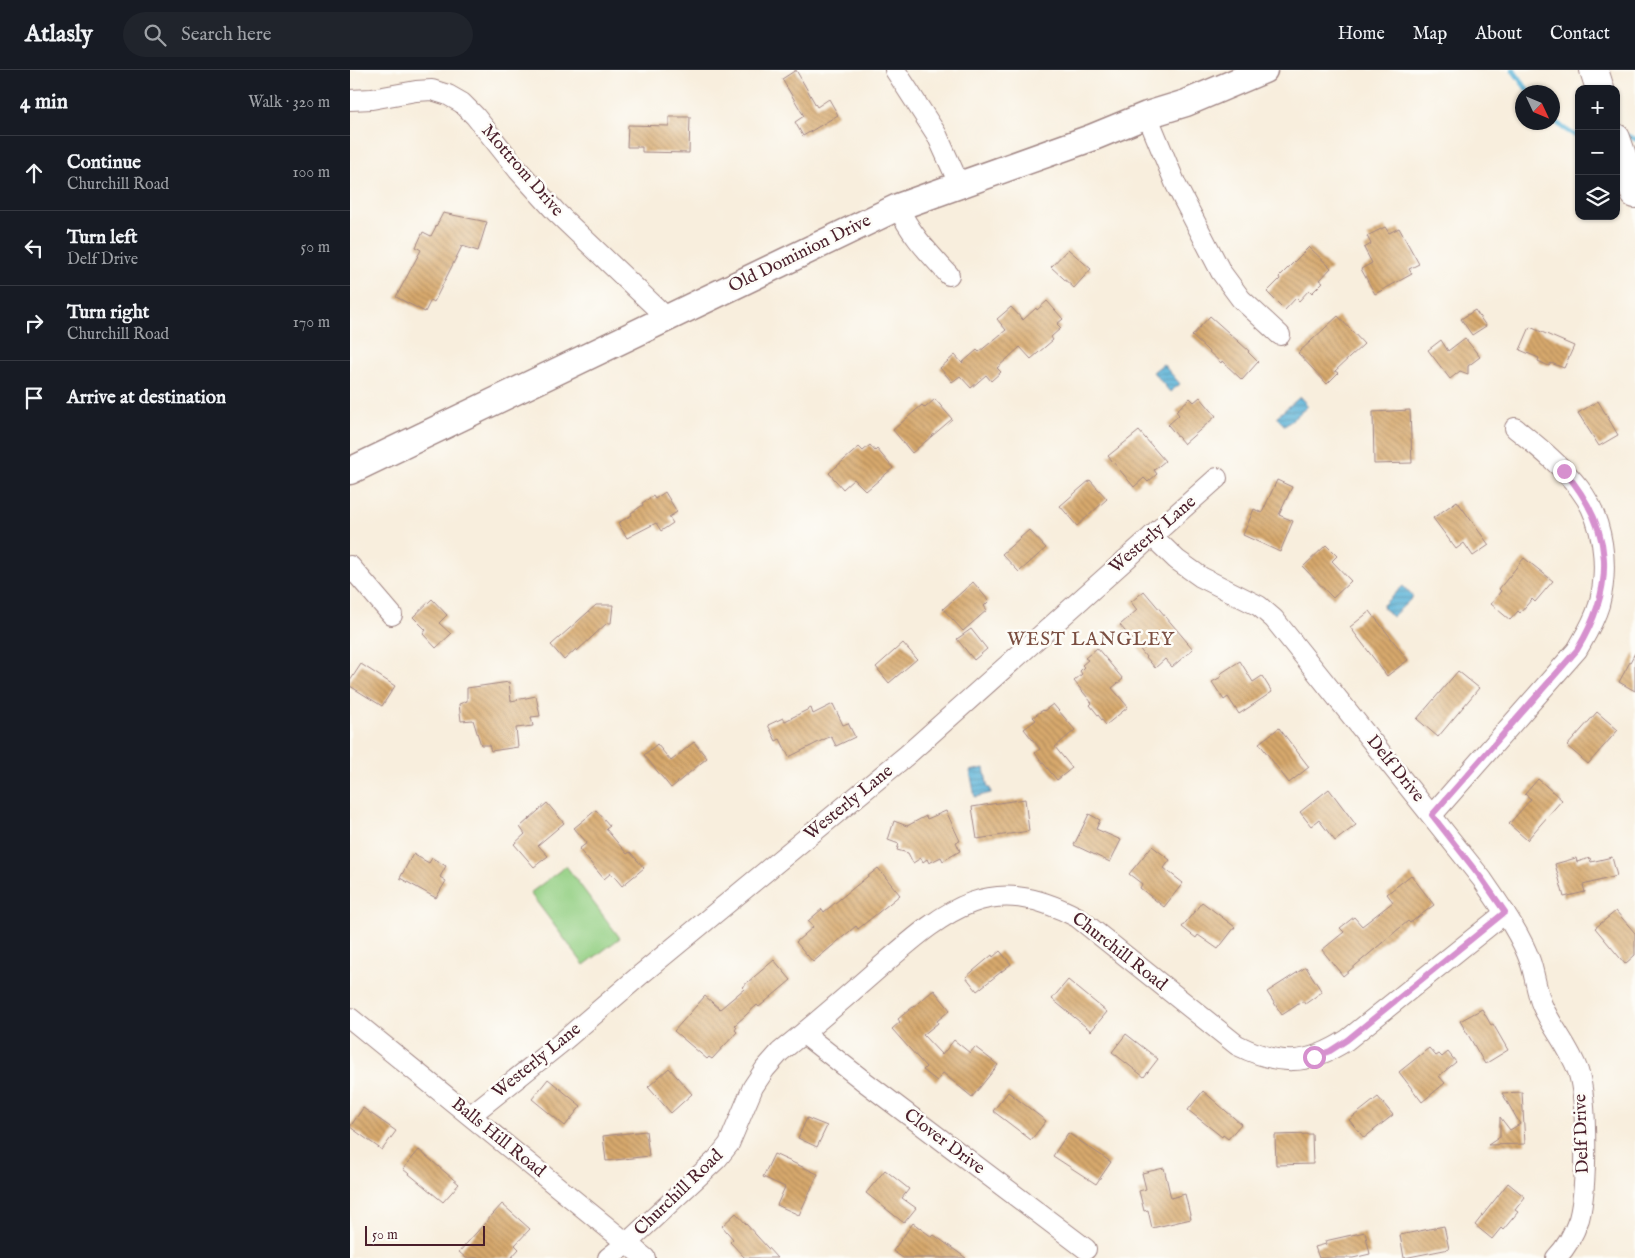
<!DOCTYPE html>
<meta charset="utf-8">
<style>
:root{--surface:#171b24;--page:#20242c;--text:#f1f3f6;--muted:#9ea1a6;--line:#363941}
body{margin:0;font-family:"IM FELL English",serif;background:var(--page);color:var(--text)}
.controls{position:absolute;right:15px;top:15px;display:grid;overflow:hidden;border-radius:10px;box-shadow:0 1px 4px #0004}
.controls button{width:45px;height:45px;display:grid;place-items:center;padding:0;border:0;border-bottom:1px solid var(--line);background:var(--surface);color:var(--text);font:25px sans-serif}
.compass{position:absolute;left:1165px;top:15px;width:45px;height:45px;border-radius:50%;background:var(--surface);box-shadow:0 1px 4px #0004;rotate:134deg}
.scale{position:absolute;left:15px;bottom:12px;width:120px;box-sizing:border-box;padding-left:5px;border:2px solid #4a1f2b;border-top:0;font-size:14px;line-height:18px;white-space:nowrap;color:#4a1f2b;-webkit-text-stroke:4px #fdfcf7;paint-order:stroke}
.stop{position:absolute;width:15px;height:15px;margin:-11px;border:4px solid #d690ce;border-radius:50%;background:#fff}
.stop.end{background:#d690ce;border-color:#fff;box-shadow:0 1px 5px #0008}
.list{margin:0;padding:0;list-style:none}
h2{display:flex;justify-content:space-between;align-items:center;height:65px;margin:0;padding:0 20px;font-size:21px}
h2 small{font-size:16px;font-weight:400;color:var(--muted)}
.list li{display:grid;grid-template-columns:32px 1fr auto;gap:15px;align-items:center;box-sizing:border-box;height:75px;padding:0 20px;border-top:1px solid var(--line)}
.list b{display:block;font-size:19px;white-space:nowrap}
.list p{margin:0;font-size:16px;white-space:nowrap;color:var(--muted)}
.list em{font-size:16px;font-style:normal;color:var(--muted)}
.icon{flex:none;width:28px;height:28px;fill:none;stroke:currentColor;stroke-width:2;stroke-linecap:round;stroke-linejoin:round}
.map{position:relative;flex:none;width:1285px;height:1188px;overflow:hidden}
header{display:flex;align-items:center;gap:30px;box-sizing:border-box;height:70px;padding:0 25px;background:var(--surface);border-bottom:1px solid var(--line)}
header strong{font-size:24px}
nav{display:flex;gap:28px;margin-inline-start:auto;font-size:18px}
.search{width:350px;height:45px;background:var(--page);display:flex;align-items:center;gap:12px;box-sizing:border-box;padding:0 18px;border-radius:28px;color:var(--muted);font-size:19px}
main{display:flex}
aside{flex:1;background:var(--surface)}
.map>svg:first-child{display:block}
.green{fill:#95d085;stroke:#707858}
.water{fill:url(#water-rules);stroke:#526881}
.lines{fill:none;stroke-linecap:round;stroke-linejoin:round}
.stream{stroke:#5ab2d7;stroke-width:5}
.building{fill:url(#building-back-hatch)}
.minor-casing{stroke:#a18684;stroke-width:22}
.major-casing{stroke:#a18684;stroke-width:29}
.highway-casing{stroke:#a18684;stroke-width:30}
.minor{stroke:#fff;stroke-width:20}
.major{stroke:#fff;stroke-width:26}
.highway{stroke:#fff;stroke-width:28}
.route{stroke:#d690ce;stroke-width:6}
.labels{text-anchor:middle;dominant-baseline:central;stroke-width:5;stroke-linejoin:round;paint-order:stroke}
.street-label{font-size:18px;fill:#4a1f2b;stroke:#fdfcf7}
.neighbourhood-label{font-size:19px;letter-spacing:1px;fill:#7b4f42;stroke:#fdfcf7}
</style>
<header>
<strong>Atlasly</strong>
<div class="search"><svg class="icon" aria-label="search" viewBox="0 0 24 24"><circle cx="10" cy="10" r="6"/><path d="M15 15l6 6"/></svg>Search here</div>
<nav><a>Home</a><a>Map</a><a>About</a><a>Contact</a></nav>
</header>
<main>
<aside>
<h2>4 min<small>Walk · 320 m</small></h2>
<ul class="list">
<li><svg class="icon" aria-label="ahead" viewBox="0 0 24 24"><path d="M12 20V5M6 11l6-6 6 6"/></svg><div><b>Continue</b><p>Churchill Road</p></div><em>100 m</em></li>
<li><svg class="icon" aria-label="left" viewBox="0 0 24 24"><path d="M17 20v-9H6M10 6l-5 5 5 5"/></svg><div><b>Turn left</b><p>Delf Drive</p></div><em>50 m</em></li>
<li><svg class="icon" aria-label="right" viewBox="0 0 24 24"><path d="M7 20v-9h11M14 6l5 5-5 5"/></svg><div><b>Turn right</b><p>Churchill Road</p></div><em>170 m</em></li>
<li><svg class="icon" aria-label="arrive" viewBox="0 0 24 24"><path d="M6 21V4h12l-3 4 3 4H6"/></svg><div><b>Arrive at destination</b></div></li>
</ul>
</aside>
<div class="map">
<svg width="1285" height="1188" viewBox="0 0 1285 1188">
<defs>
<pattern id="water-rules" width="6" height="5" patternUnits="userSpaceOnUse" patternTransform="scale(1.25)"><rect width="6" height="5" fill="#5ab2d7"/><path d="M0 2.5h6" fill="none" stroke="#4c90af"/></pattern>
<pattern id="building-back-hatch" width="6" height="6" patternUnits="userSpaceOnUse" patternTransform="scale(1.25)"><rect width="6" height="6" fill="#d7a96d"/><path d="M-1 5l2 2M0 0l6 6M5-1l2 2" fill="none" stroke="#b0895a"/></pattern>
</defs>
<rect width="100%" height="100%" fill="#fdfcf7"/>
<filter id="ink" filterUnits="userSpaceOnUse"><feTurbulence type="fractalNoise" baseFrequency=".02" numOctaves="2"/><feDisplacementMap in="SourceGraphic" scale="10" xChannelSelector="R" yChannelSelector="G"/><feConvolveMatrix kernelMatrix="1 2 1 2 8 2 1 2 1" color-interpolation-filters="sRGB"/></filter>
<filter id="wash" filterUnits="userSpaceOnUse"><feTurbulence type="fractalNoise" baseFrequency=".0096" numOctaves="4" result="noise"/><feDisplacementMap in="SourceGraphic" scale="20" xChannelSelector="R" yChannelSelector="G"/><feGaussianBlur stdDeviation="1.12" result="paint"/><feColorMatrix in="noise" values="0 0 0 0 0 0 0 0 0 0 0 0 0 0 0 0 0 1.4 0 .05"/><feComposite in="paint" operator="in"/></filter>
<g filter="url(#wash)">
<rect width="100%" height="100%" fill="#f8eedd"/>
<path class="green" d="M216 796 270 868 234 895 180 823Z"/>
<g class="water">
<path d="M813 294 830 314 820 322 803 302Z"/>
<path d="M950 327 958 336 935 356 926 347Z"/>
<path d="M1053 516 1063 527 1042 547 1032 536Z"/>
<path d="M634 698 638 718H640L641 723 625 727 620 701Z"/>
</g>
<g class="lines">
<g class="stream">
<path d="M1163 0 1179 22"/>
<path d="M1202 48 1213 58 1229 68"/>
<path d="M1275 65 1285 69"/>
</g>
</g>
<g id="blocks">
<g class="building">
<path d="M446 0 467 37 479 29 488 45 453 66 445 52 454 46 432 9Z"/>
<path d="M319 47H340L339 83 292 82V77H277L278 55 319 56Z"/>
<path d="M93 143 137 152 128 181 112 176 84 232 81 230 75 242 46 227 71 180 66 177 73 162 81 166Z"/>
<path d="M1035 157 1039 163 1049 158 1069 194 1059 199 1062 204 1025 224 1011 199 1022 193 1014 178 1021 174 1017 166Z"/>
<path d="M959 177 981 198 970 210 973 212 962 223 959 220 949 231 946 228 935 240 917 222 930 209 929 207Z"/>
<path d="M718 179 741 199 724 218 701 197Z"/>
<path d="M697 231 713 249 707 254 711 258 701 267 703 270 681 289 670 277 647 298 651 302 641 311 636 305 621 318 610 306 602 312 590 298 605 285 612 293 627 280 629 282 656 260 647 249 661 237 673 250 686 238 687 240Z"/>
<path d="M1125 240 1136 256 1122 265 1111 249Z"/>
<path d="M860 246 899 281 898 282 908 292 892 310 872 291 871 293 842 266Z"/>
<path d="M988 246 1014 274 985 301 988 303 977 314 948 283Z"/>
<path d="M1180 257 1224 276 1214 298 1201 293 1199 296 1188 291 1189 288 1170 280Z"/>
<path d="M1115 268 1130 287 1118 296V304L1110 301 1100 309 1078 280 1091 270 1098 281Z"/>
<path d="M850 327 866 346 834 374 818 355 829 345 826 341 840 328 844 332Z"/>
<path d="M585 329 602 349 562 383 543 360 572 335 575 338Z"/>
<path d="M1248 331 1268 365 1249 376 1228 343Z"/>
<path d="M1060 340 1062 393 1024 394 1023 342Z"/>
<path d="M789 361 815 391 804 400 807 404 798 412 794 408 784 417 758 386Z"/>
<path d="M520 375 525 381 527 379 543 398 516 421 504 409 493 419 479 403 509 377 513 381Z"/>
<path d="M740 410 757 429 727 456 710 436Z"/>
<path d="M927 410 942 417 929 445 943 451 930 482 893 465 904 439 912 443Z"/>
<path d="M315 422 327 442 319 447 323 453 311 461 306 453 277 468 268 453 282 445 281 443 293 435 292 433 303 426 305 429Z"/>
<path d="M1107 431 1139 475 1123 486 1114 473 1106 479 1083 448Z"/>
<path d="M679 460 696 478 669 502 652 484Z"/>
<path d="M976 475 987 486 982 491 1001 511 983 528 953 497Z"/>
<path d="M1174 488 1203 511 1185 532 1182 529 1170 543 1168 541 1160 550 1141 534 1151 521 1149 519Z"/>
<path d="M623 512 639 531 634 536 637 540 613 561 593 539Z"/>
<path d="M794 521 843 579 822 597 815 589 805 598 770 555 787 540 781 532Z"/>
<path d="M82 529 97 545 89 553 101 564 86 578 73 564 76 560 63 547Z"/>
<path d="M246 535H263L261 553H257L227 581 226 579 214 590 201 575Z"/>
<path d="M1020 541 1058 590 1037 606 1000 557Z"/>
<path d="M621 559 637 579 624 590 607 569Z"/>
<path d="M553 573 567 589 539 613 526 597Z"/>
<path d="M747 578 773 609 762 618 778 637 756 655 740 635 742 633 724 611 732 604 730 601 734 597 732 595 738 590 735 588Z"/>
<path d="M1285 583V621L1269 612Z"/>
<path d="M890 591 903 612 912 606 922 622 889 644 878 627 874 630 862 612 871 607 870 604Z"/>
<path d="M11 594 45 616 32 636 0 616V611Z"/>
<path d="M1108 601 1129 618 1088 667 1067 649Z"/>
<path d="M159 612 161 631 186 626 190 646 181 647 183 656 166 658 168 677 141 681 139 675H131L123 650 111 651 109 634 117 631V618Z"/>
<path d="M483 634 493 655 498 653 505 667 486 676 481 666 439 687 430 669 426 671 418 655 433 648 435 651 461 638 463 644Z"/>
<path d="M703 634 725 660 705 677 722 698 707 710 685 683 690 679 674 659 686 650 683 647 693 640 694 641Z"/>
<path d="M1247 642 1268 660 1238 694 1217 676Z"/>
<path d="M929 658 959 697 939 713 909 673Z"/>
<path d="M344 672 357 688 321 718 294 685 307 674 321 691Z"/>
<path d="M1188 709 1212 730 1177 770 1159 754 1181 729 1175 724Z"/>
<path d="M979 719 1006 755 985 771 969 750 961 756 950 742Z"/>
<path d="M675 729 679 761 627 769 622 737Z"/>
<path d="M197 733 214 753 188 775 198 786 184 797 164 774 175 764 170 757Z"/>
<path d="M246 740 260 756 256 759 277 784 280 782 294 798 272 816 261 803 254 809 229 779 237 773 224 758Z"/>
<path d="M596 741 610 771 606 772 610 781 593 791 591 787 579 793 577 789 573 792 571 788 563 793 558 783 547 780 549 774 538 770 544 751 557 756 576 746 577 749Z"/>
<path d="M739 744 750 750 746 759 771 770 760 792 724 775Z"/>
<path d="M802 776 820 790 814 798 833 813 814 837 790 818 792 814 779 804Z"/>
<path d="M63 784 79 793 82 788 96 796 90 807 96 811 86 828 50 808Z"/>
<path d="M1262 787 1267 806 1233 815 1235 822 1214 827 1205 794 1226 788 1227 792 1240 788 1241 792Z"/>
<path d="M528 798 550 825 508 859 506 856 463 892 446 872 463 857 458 851 472 839 474 842Z"/>
<path d="M1061 805 1084 835 1060 853 1058 851 993 906 972 880 994 862 990 858 1004 847 1012 856 1043 832 1037 824Z"/>
<path d="M852 832 885 857 868 879 848 865 846 868 832 857Z"/>
<path d="M1266 841 1285 863V885L1275 894 1245 858Z"/>
<path d="M650 881 661 894 627 921 616 907 642 885 643 887Z"/>
<path d="M424 890 441 910 409 937 407 935 385 955 387 957 385 960 387 962 362 989 359 987 357 989 324 961 355 926 370 939 394 919 392 917Z"/>
<path d="M956 897 972 922 955 934 953 931 932 945 917 922Z"/>
<path d="M718 910 757 942 741 961 702 929Z"/>
<path d="M584 920 600 940 587 951 588 953 573 965 592 985 604 970 620 983 625 977 648 995 622 1027 593 1003 587 1011 573 1000 576 997 542 959 550 952 548 949Z"/>
<path d="M1132 939 1141 955 1143 954 1158 980 1135 994 1110 951Z"/>
<path d="M776 964 808 989 794 1007 762 982Z"/>
<path d="M1079 978 1086 986 1089 984 1092 987 1098 982 1106 992 1089 1006 1095 1013 1072 1032 1049 1002Z"/>
<path d="M319 998 342 1024 321 1043 298 1017Z"/>
<path d="M198 1009 231 1036 215 1056 182 1029Z"/>
<path d="M853 1021 891 1054 878 1069 873 1065 872 1067 838 1040Z"/>
<path d="M658 1022 696 1051 681 1070 643 1041Z"/>
<path d="M1172 1022 1175 1074 1138 1075 1150 1067V1047L1160 1060 1170 1054 1152 1023Z"/>
<path d="M1028 1027 1043 1045 1014 1068 999 1050Z"/>
<path d="M13 1038 46 1061 32 1080 0 1057Z"/>
<path d="M457 1048 477 1056 467 1077 448 1068Z"/>
<path d="M296 1061 299 1086 256 1091 253 1066Z"/>
<path d="M718 1063 761 1092 746 1114 703 1086Z"/>
<path d="M962 1064 963 1094 926 1095 925 1065Z"/>
<path d="M69 1080 109 1114 93 1132 53 1099Z"/>
<path d="M424 1084 468 1104 449 1145 427 1135 435 1117 413 1107Z"/>
<path d="M814 1098 821 1128 835 1124 841 1149 802 1158 798 1140 794 1141 789 1121 796 1119 792 1103Z"/>
<path d="M535 1100 559 1119 552 1128 566 1138 554 1153 516 1123Z"/>
<path d="M1158 1113 1175 1127 1165 1140 1168 1142 1153 1160 1151 1158 1142 1169 1125 1155Z"/>
<path d="M152 1134 180 1159 165 1175 169 1179 161 1188H116L109 1182Z"/>
<path d="M386 1143 427 1188H395L380 1172 383 1169 372 1156Z"/>
<path d="M563 1153 582 1167 584 1165 616 1188H553L543 1181Z"/>
<path d="M1094 1156 1099 1179 1054 1188 1050 1165Z"/>
<path d="M1015 1162 1020 1184 1003 1188H969L965 1177 976 1174 975 1171Z"/>
</g>
</g>
</g>
<g filter="url(#ink)">
<use href="#blocks" fill-opacity="0" stroke="#a18684" stroke-width="1"/>
<g class="lines">
<defs>
<g id="minor">
<path d="M545 0 587 65 610 116"/>
<path d="M0 30 22 29 66 21 82 20 98 25 112 33 125 46 168 100 206 142 317 248"/>
<path d="M797 45 826 115 871 202 891 229 930 265"/>
<path d="M548 137C561 165 579 183 599 205"/>
<path d="M802 466 827 490 851 507 909 536 924 549 1132 809C1148 833 1170 862 1180 891 1185 905 1186 920 1192 935 1202 958 1219 976 1228 1001 1238 1031 1237 1118 1229 1149 1224 1163 1217 1177 1206 1188"/>
<path d="M0 496 42 545"/>
<path d="M1082 745 1227 580C1235 566 1244 552 1249 535 1259 497 1254 450 1229 418 1211 395 1187 376 1165 358"/>
<path d="M0 948 295 1188"/>
<path d="M454 964 515 1012 736 1179"/>
<path d="M121 1045 211 973 289 906 557 685 867 408"/>
<path d="M258 1188 277 1173 367 1089 379 1074 403 1017 415 999 430 982C464 955 496 927 529 898 595 841 638 800 727 847L887 975C929 996 957 996 997 970L1155 843"/>
</g>
<path id="major" d="M0 401 548 137 741 68 797 45 836 33 914 0"/>
<g id="highway">
<path d="M1244 0 1250 19"/>
<path d="M1266 68 1285 124"/>
</g>
</defs>
<use href="#minor" class="minor-casing"/>
<use href="#major" class="major-casing"/>
<use href="#highway" class="highway-casing"/>
<use href="#minor" class="minor"/>
<use href="#major" class="major"/>
<use href="#highway" class="highway"/>
</g>
</g>
<g class="lines" filter="url(#ink)">
<path class="route" d="M964 987 980 981 997 970 1155 842 1132 809 1082 745 1227 580C1266 516 1264 459 1214 401"/>
</g>
<g class="labels">
<g class="street-label">
<text transform="translate(172 101) rotate(49)">Mottrom Drive</text>
<text transform="translate(450 184) rotate(-26)">Old Dominion Drive</text>
<text transform="translate(803 465) rotate(-41)">Westerly Lane</text>
<text transform="translate(1045 699) rotate(51)">Delf Drive</text>
<text transform="translate(499 733) rotate(-39)">Westerly Lane</text>
<text transform="translate(769 882) rotate(38)">Churchill Road</text>
<text transform="translate(187 991) rotate(-39)">Westerly Lane</text>
<text transform="translate(1232 1064) rotate(-92)">Delf Drive</text>
<text transform="translate(148 1068) rotate(39)">Balls Hill Road</text>
<text transform="translate(594 1072) rotate(37)">Clover Drive</text>
<text transform="translate(329 1123) rotate(-44)">Churchill Road</text>
</g>
<g class="neighbourhood-label">
<text x="741" y="570">WEST LANGLEY</text>
</g>
</g>
</svg>
<div class="controls">
<button>+</button>
<button>−</button>
<button><svg class="icon" aria-label="layers" viewBox="0 0 24 24"><path d="M12 4l9 5-9 5-9-5zM3 14l9 5 9-5"/></svg></button>
</div>
<svg class="compass" viewBox="-18 -18 36 36"><path d="M0-13l5 13h-10z" fill="#e53935"/><path d="M0 13l5-13h-10z" fill="#9ea1a6"/></svg>
<div class="scale">50 m</div>
<div class="stop" style="left:964px;top:987px"></div>
<div class="stop end" style="left:1214px;top:401px"></div>
</div>
</main>
